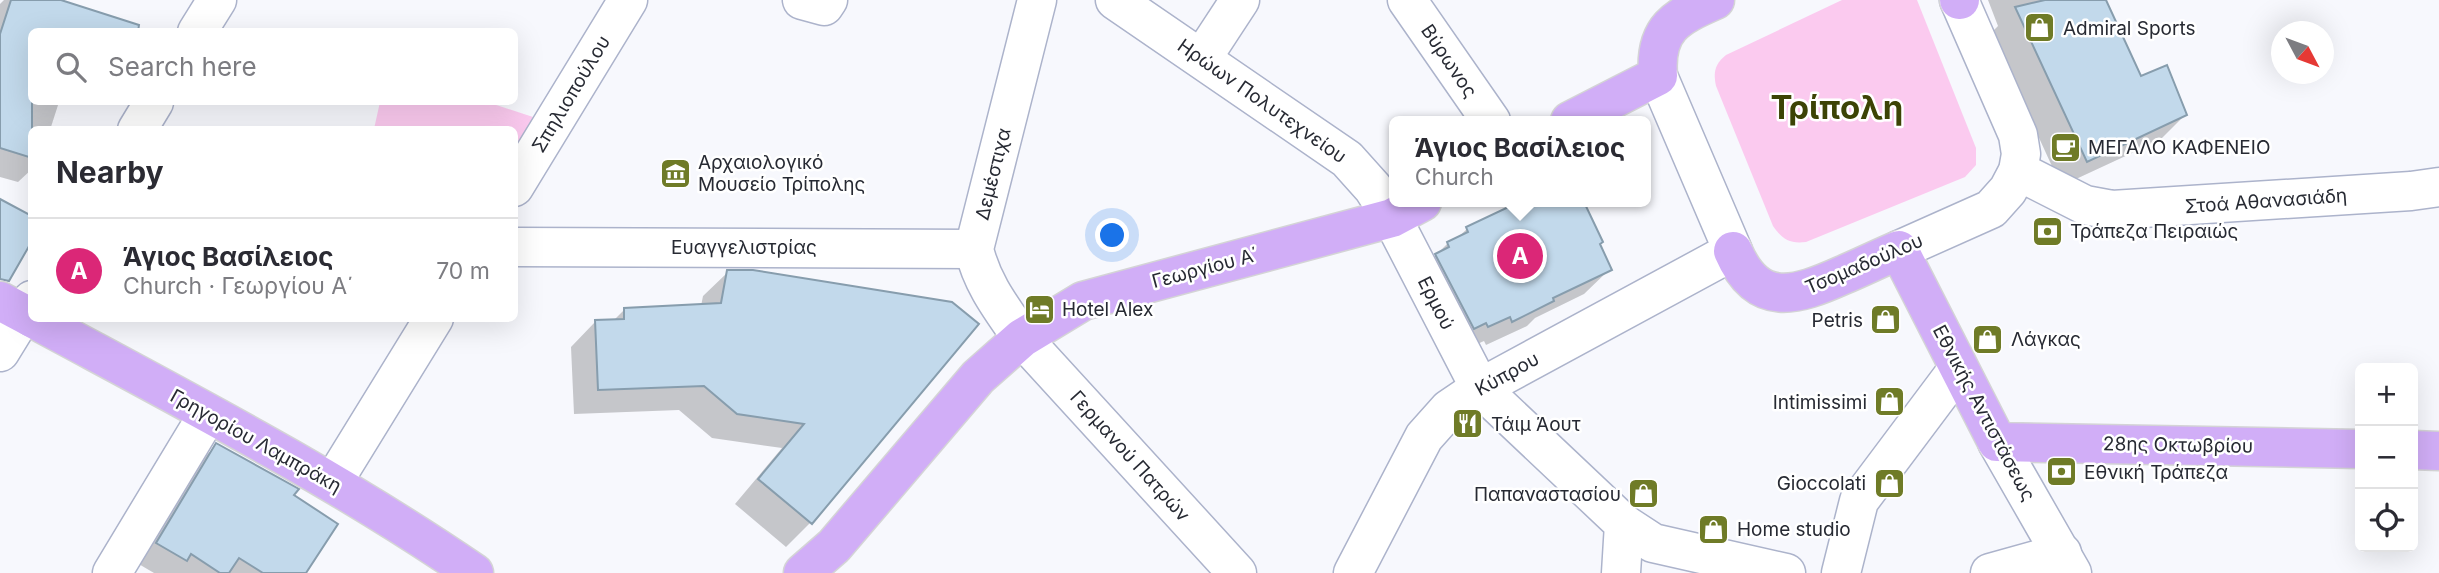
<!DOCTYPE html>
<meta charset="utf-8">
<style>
:root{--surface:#fff;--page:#f2f2f3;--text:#2b2b33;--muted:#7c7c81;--line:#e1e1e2;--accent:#db2777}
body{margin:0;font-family:Inter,sans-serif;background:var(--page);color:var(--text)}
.controls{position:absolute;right:21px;bottom:21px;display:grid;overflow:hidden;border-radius:10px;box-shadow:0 7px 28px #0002}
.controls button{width:63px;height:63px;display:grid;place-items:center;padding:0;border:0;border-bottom:2px solid var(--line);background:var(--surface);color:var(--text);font:35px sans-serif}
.compass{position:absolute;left:2271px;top:21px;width:63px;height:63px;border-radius:50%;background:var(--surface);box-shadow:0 7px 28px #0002;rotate:131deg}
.you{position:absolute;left:1113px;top:236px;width:24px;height:24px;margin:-18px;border:5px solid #fff;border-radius:50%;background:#1a73e8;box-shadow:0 0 0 10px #1a73e833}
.badge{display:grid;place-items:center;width:46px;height:46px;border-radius:50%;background:var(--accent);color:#fff;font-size:23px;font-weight:700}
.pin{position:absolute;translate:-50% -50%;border:4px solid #fff;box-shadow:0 2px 7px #0006}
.popup{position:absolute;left:1389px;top:116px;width:262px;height:91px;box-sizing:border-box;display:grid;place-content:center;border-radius:10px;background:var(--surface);filter:drop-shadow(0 2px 5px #0005);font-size:23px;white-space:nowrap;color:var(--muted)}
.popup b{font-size:26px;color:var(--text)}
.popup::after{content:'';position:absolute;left:50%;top:100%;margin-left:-14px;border:14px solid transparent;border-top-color:var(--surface)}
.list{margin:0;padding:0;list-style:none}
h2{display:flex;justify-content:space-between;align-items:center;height:91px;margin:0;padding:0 28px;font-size:30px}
h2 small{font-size:23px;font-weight:400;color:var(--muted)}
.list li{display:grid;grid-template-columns:46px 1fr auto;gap:21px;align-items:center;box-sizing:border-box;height:105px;padding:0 28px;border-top:2px solid var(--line)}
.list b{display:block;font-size:26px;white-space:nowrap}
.list p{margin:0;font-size:23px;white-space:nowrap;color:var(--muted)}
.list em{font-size:23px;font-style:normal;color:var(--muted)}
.icon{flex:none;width:38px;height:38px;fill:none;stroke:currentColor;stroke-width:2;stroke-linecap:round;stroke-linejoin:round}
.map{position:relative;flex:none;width:2439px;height:573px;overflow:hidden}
.search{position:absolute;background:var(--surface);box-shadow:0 7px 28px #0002;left:28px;top:28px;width:490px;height:77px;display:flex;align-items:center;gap:18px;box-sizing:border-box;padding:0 24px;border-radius:10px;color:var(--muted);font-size:26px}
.panel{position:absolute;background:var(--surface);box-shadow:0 7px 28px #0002;left:28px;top:126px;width:490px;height:196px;border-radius:10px}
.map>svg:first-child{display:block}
.green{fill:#fbcaef}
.shadow{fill:#0003}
.building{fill:#c2d9eb;stroke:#879dad;stroke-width:2}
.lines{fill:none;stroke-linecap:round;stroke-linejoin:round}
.minor-casing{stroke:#acb3cb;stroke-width:41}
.major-casing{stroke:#d4d4d6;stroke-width:41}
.minor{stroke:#fff;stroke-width:38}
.major{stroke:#d1aef7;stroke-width:38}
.labels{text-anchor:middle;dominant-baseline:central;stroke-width:5;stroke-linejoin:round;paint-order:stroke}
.poi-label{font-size:19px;fill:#272a33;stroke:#fff;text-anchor:start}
.street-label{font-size:19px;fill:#272a33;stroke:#fff}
.town-label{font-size:33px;font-weight:bold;fill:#3c4305;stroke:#fff}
</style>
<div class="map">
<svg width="2439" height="573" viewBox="0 0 2439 573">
<rect width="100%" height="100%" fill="#f7f8fd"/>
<g class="green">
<path d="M1842 0H1917L1976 148V165L1965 177 1806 242C1789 244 1782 239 1773 226L1716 86C1713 72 1715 64 1726 55Z"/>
<path d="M380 102H487L533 117 515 148 514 130 374 129Z"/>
</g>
<g class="shadow">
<path d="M4 0H56L32 32V102H59L50 130H32V169L18 182 0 177V4Z"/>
<path d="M1988 0H2104L2140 79 2185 115 2160 140 2061 186 1991 33 1998 26Z"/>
<path d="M1529 202H1578L1610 269 1584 294 1535 318 1527 326 1486 345 1484 341 1462 351 1411 280 1448 243 1456 239 1467 229Z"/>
<path d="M728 272 951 304 811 522 786 547 735 504 782 448 712 438 679 410 574 414 571 347 595 322H612L625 309 701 306 703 296Z"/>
<path d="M217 445 292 496 304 573H154L137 563 197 464Z"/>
</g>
<g class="building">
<path d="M11 0H61L139 25 138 32H32V158L0 148V34Z"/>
<path d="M2045 0H2106L2141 76 2167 65 2187 115 2087 162 2015 7Z"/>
<path d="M0 199 32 216V241L9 281 0 279Z"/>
<path d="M1519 202H1584L1603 242 1600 244 1612 270 1553 298 1554 301 1512 322 1510 317 1488 327 1486 323 1474 329 1435 254 1449 247 1447 242 1468 232 1466 227Z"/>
<path d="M727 270H753L952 302 979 324 812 524 758 479 804 424 737 414 704 386 598 390 595 320 624 319V308L721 303Z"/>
<path d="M216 443 299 489 294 495 338 524 306 573H263L239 558 229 573H220L191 554 187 561 156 543Z"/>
</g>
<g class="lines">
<defs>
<g id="minor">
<path d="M802 0 824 6 828 0"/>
<path d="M1037 0 974 249C982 284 1002 309 1022 338L1237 573"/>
<path d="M1115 0 1347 159 1373 188 1392 218 1480 388 1624 524 1621 573"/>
<path d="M1407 0 1491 121"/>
<path d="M197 32 217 0"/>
<path d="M1202 58 1240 0"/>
<path d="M137 130 154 102"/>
<path d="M2018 171 2085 205 2112 210 2411 191 2439 187"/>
<path d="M514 187 628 0"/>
<path d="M514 247 974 249"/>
<path d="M1899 250 1991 209 2008 190 2018 171 2021 154 2018 135 1959 0"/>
<path d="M0 352 32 300"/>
<path d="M1997 442 2072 573"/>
<path d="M333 482 434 318"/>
<path d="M1624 524 1653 543 1786 573"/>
<path d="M112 573 208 414"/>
<path d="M1353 573 1424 437 1449 409 1480 388 1733 251 1658 76"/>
<path d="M1841 573 1859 501 1958 369"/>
<path d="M1990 573 2062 553"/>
</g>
<g id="major">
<path d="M1959 0H1960"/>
<path d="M1570 121 1658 76C1654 28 1676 17 1715 0"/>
<path d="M1733 251C1758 309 1796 296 1843 275 1862 267 1880 258 1899 250L1997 442 2360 449"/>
<path d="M0 301 32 318"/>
<path d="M32 318C182 399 334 477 474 573"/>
<path d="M2413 450 2439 451"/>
<path d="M803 573 834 546 978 377 1022 338 1083 301 1392 218 1422 202"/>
</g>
</defs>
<use href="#minor" class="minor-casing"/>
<use href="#major" class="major-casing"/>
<use href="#minor" class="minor"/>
<use href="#major" class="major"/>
</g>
<defs>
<symbol id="shop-square" viewBox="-11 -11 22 22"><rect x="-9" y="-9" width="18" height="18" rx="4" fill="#6f7b27" stroke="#fff"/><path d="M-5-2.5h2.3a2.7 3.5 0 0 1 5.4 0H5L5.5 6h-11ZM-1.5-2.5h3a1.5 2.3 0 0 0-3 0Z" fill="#fff"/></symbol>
<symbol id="cafe-square" viewBox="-11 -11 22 22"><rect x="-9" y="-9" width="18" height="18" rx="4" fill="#6f7b27" stroke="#fff"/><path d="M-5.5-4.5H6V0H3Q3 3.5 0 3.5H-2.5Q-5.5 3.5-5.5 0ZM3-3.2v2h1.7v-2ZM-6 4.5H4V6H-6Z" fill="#fff"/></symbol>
<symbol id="museum-square" viewBox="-11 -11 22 22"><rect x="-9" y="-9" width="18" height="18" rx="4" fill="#6f7b27" stroke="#fff"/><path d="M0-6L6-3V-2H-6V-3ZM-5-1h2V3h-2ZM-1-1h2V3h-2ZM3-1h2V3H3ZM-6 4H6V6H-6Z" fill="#fff"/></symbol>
<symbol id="bank-square" viewBox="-11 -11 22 22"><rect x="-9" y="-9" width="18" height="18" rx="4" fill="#6f7b27" stroke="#fff"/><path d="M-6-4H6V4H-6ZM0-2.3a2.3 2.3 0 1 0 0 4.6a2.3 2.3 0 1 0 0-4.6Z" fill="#fff"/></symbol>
<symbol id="hotel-square" viewBox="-11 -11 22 22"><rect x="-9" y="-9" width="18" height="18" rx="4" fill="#6f7b27" stroke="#fff"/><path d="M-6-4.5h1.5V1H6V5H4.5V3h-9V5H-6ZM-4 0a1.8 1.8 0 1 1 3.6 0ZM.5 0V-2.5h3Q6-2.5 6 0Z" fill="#fff"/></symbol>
<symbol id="restaurant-square" viewBox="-11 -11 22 22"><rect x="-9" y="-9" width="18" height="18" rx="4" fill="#6f7b27" stroke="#fff"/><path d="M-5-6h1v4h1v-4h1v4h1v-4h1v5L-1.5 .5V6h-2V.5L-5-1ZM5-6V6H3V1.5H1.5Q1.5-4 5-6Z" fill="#fff"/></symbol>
</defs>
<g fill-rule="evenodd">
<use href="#shop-square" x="2022" y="10" width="35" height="35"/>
<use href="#cafe-square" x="2048" y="130" width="35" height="35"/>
<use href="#museum-square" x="658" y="156" width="35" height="35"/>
<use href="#bank-square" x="2030" y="214" width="35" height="35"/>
<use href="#hotel-square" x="1022" y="292" width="35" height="35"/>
<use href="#shop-square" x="1868" y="302" width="35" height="35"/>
<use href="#shop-square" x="1970" y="322" width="35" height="35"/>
<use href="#shop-square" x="1872" y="384" width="35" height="35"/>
<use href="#restaurant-square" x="1450" y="406" width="35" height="35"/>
<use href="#bank-square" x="2044" y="454" width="35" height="35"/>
<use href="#shop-square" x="1872" y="466" width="35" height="35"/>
<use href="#shop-square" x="1626" y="476" width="35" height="35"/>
<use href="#shop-square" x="1696" y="512" width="35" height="35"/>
</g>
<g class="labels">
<g class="poi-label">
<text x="2063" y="28">Admiral Sports</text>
<text x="2088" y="147">ΜΕΓΑΛΟ ΚΑΦΕΝΕΙΟ</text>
<text x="698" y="162">Αρχαιολογικό<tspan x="698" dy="22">Μουσείο Τρίπολης</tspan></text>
<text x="2070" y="231">Τράπεζα Πειραιώς</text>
<text x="1062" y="309">Hotel Alex</text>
<text x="1863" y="320" text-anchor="end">Petris</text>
<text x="2011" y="339">Λάγκας</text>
<text x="1867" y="402" text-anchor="end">Intimissimi</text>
<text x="1491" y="424">Τάιμ Άουτ</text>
<text x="2084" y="472">Εθνική Τράπεζα</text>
<text x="1866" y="483" text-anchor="end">Gioccolati</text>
<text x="1621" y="494" text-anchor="end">Παπαναστασίου</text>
<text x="1737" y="529">Home studio</text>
</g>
<g class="street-label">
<text transform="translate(1449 61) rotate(56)">Βύρωνος</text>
<text transform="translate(571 94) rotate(-59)">Σπηλιοπούλου</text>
<text transform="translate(1262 101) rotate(35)">Ηρώων Πολυτεχνείου</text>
<text transform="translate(993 174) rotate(-76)">Δεμέστιχα</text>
<text transform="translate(2266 201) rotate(-4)">Στοά Αθανασιάδη</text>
<text x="744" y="247">Ευαγγελιστρίας</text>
<text transform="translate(1864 264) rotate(-23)">Τσομαδούλου</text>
<text transform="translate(1205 268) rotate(-15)">Γεωργίου Α΄</text>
<text transform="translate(1436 303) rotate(63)">Ερμού</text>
<text transform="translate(1507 374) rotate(-29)">Κύπρου</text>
<text transform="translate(1984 413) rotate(62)">Εθνικής Αντιστάσεως</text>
<text transform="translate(256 441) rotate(29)">Γρηγορίου Λαμπράκη</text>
<text transform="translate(2178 445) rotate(1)">28ης Οκτωβρίου</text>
<text transform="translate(1130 456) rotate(48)">Γερμανού Πατρών</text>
</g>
<g class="town-label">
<text x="1837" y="107">Τρίπολη</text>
</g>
</g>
</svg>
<div class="controls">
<button>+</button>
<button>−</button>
<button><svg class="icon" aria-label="locate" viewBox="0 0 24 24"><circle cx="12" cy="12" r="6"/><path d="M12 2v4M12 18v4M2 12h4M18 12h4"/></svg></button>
</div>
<svg class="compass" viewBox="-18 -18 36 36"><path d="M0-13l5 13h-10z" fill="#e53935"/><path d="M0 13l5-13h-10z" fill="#7c7c81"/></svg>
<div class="you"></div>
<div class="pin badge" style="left:1520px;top:256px">A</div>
<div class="popup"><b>Άγιος Βασίλειος</b>Church</div>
<div class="search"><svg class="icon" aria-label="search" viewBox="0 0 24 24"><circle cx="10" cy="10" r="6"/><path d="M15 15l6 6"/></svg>Search here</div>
<section class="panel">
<h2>Nearby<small></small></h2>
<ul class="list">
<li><span class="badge">A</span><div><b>Άγιος Βασίλειος</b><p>Church · Γεωργίου Α΄</p></div><em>70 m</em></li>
</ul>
</section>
</div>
